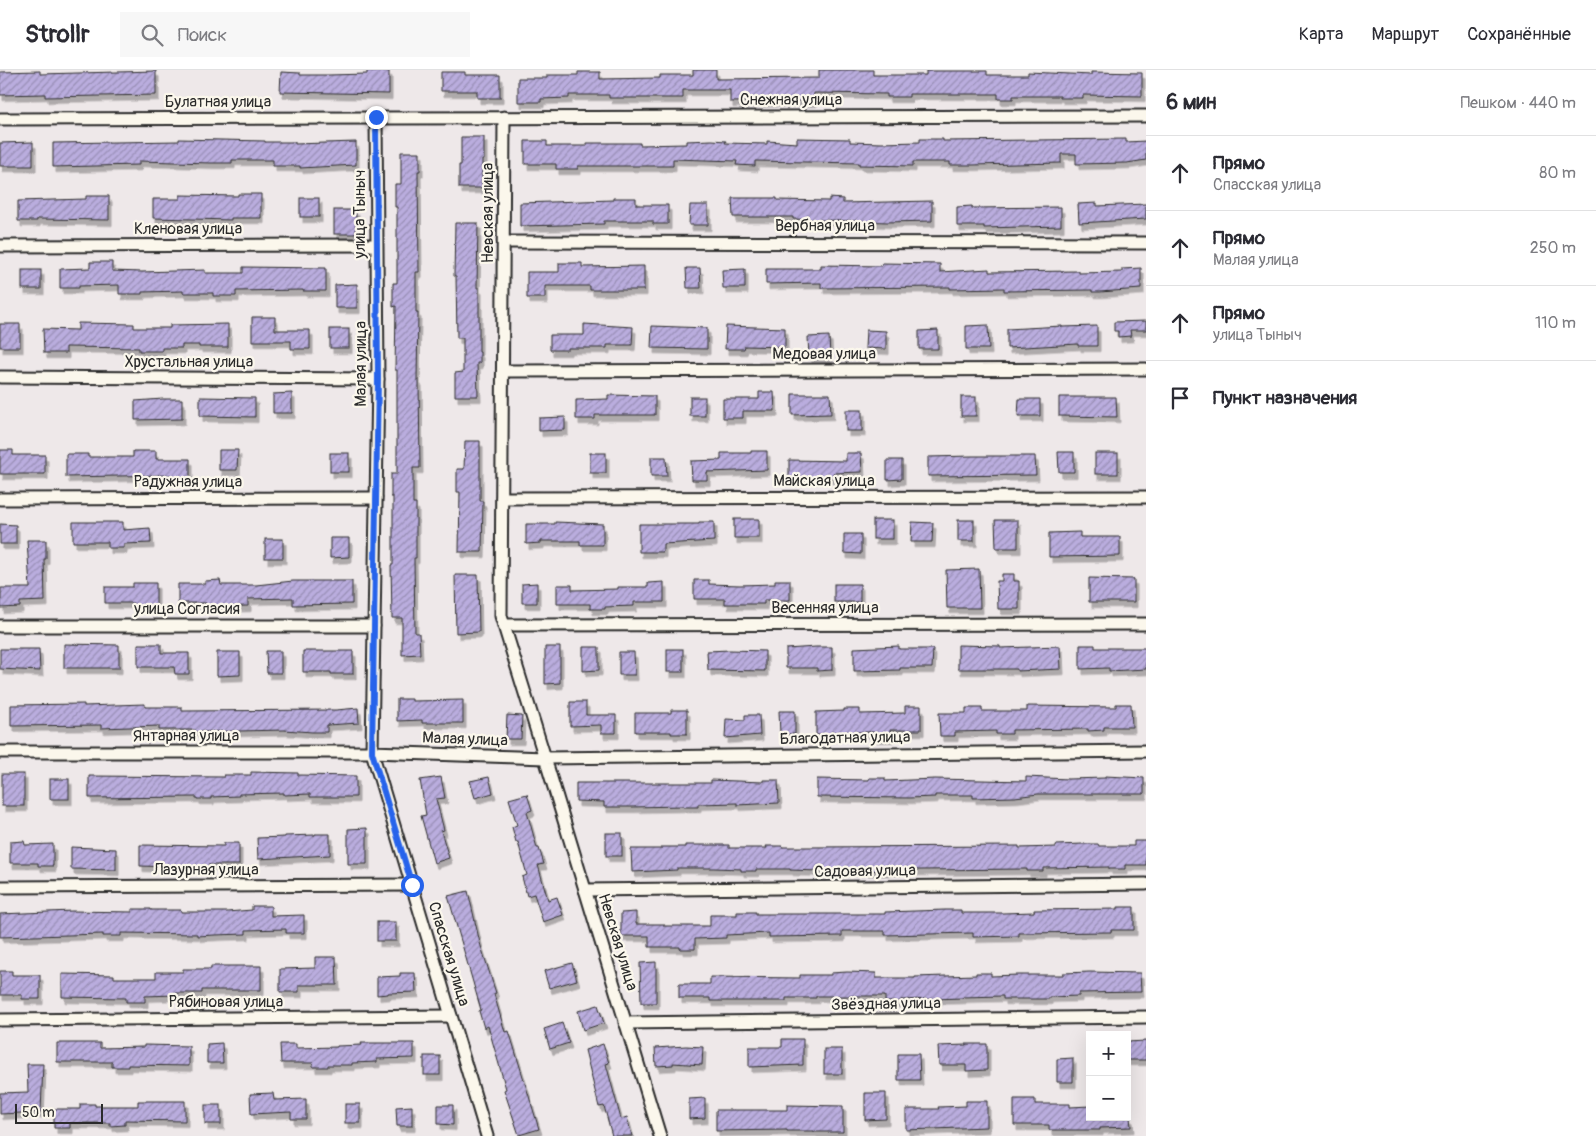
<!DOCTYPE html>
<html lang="ru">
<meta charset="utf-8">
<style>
:root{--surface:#fff;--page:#f7f7f7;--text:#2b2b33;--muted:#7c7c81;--line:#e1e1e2}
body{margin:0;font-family:Pangolin,sans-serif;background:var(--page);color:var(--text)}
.controls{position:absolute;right:15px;bottom:15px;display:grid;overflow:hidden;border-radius:0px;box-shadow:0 5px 20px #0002}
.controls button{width:45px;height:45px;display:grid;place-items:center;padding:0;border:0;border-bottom:1px solid var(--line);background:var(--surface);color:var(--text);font:25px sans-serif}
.scale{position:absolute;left:15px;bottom:12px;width:88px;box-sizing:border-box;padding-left:5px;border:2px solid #2b2b2b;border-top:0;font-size:14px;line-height:18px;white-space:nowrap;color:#2b2b2b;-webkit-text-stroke:4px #fbf7ec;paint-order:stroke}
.stop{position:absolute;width:15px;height:15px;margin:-11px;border:4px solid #2563eb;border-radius:50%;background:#fff}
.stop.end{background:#2563eb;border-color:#fff;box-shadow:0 1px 5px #0008}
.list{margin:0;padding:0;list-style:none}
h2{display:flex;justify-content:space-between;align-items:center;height:65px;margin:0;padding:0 20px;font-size:21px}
h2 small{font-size:16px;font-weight:400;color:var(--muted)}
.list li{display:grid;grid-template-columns:32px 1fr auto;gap:15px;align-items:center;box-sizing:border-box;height:75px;padding:0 20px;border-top:1px solid var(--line)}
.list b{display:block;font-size:19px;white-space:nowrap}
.list p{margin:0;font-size:16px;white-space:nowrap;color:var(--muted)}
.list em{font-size:16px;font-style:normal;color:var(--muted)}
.icon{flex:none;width:28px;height:28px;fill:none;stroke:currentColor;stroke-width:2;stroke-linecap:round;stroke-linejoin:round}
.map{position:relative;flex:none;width:1146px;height:1066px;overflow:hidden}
header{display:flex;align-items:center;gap:30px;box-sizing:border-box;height:70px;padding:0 25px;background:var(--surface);border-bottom:1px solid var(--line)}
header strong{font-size:24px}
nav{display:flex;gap:28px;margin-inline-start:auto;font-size:18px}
.search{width:350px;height:45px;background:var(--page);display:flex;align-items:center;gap:12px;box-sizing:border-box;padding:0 18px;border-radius:0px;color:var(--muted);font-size:19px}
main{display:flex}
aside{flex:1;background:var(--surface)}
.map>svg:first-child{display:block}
.building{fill:url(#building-hatch);stroke:#2b2b2b;filter:url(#shadow)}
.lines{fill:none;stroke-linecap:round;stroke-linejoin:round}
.street-casing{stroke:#2b2b2b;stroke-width:15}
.street{stroke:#fbf7ec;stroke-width:11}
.route{stroke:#2563eb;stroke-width:6}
.labels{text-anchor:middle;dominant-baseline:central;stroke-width:4.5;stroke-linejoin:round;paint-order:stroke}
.street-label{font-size:16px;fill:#2b2b2b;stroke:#fbf7ec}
</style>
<header>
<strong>Strollr</strong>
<div class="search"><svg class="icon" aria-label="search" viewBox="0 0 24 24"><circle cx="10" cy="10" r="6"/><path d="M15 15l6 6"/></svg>Поиск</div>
<nav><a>Карта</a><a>Маршрут</a><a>Сохранённые</a></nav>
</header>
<main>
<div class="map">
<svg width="1146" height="1066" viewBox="0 0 1146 1066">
<defs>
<pattern id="building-hatch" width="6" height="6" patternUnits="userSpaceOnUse" patternTransform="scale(1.25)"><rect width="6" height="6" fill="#baadde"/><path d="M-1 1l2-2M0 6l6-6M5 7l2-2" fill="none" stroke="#978db4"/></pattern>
<filter id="shadow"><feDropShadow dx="3" dy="5.5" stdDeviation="0" flood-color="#0004"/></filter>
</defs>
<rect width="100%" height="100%" fill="#eee8e9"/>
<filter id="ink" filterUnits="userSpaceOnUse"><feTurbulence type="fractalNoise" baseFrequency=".02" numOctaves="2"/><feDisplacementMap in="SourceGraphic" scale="10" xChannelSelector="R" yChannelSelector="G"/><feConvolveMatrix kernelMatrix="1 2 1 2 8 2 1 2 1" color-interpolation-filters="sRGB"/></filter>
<g filter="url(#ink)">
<g class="building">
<path d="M693 0H716V9L819 8V0H873V5H926V1H987V5H1028V2L1091 5V2L1142 3V26L1083 25V28H1060V26H1013V29H998V24H909V27H887V24L814 23V31L730 32V20H683V28H609V25H569V28L541 29V32H518V8H547V5H578V2H600V9L660 8V5H693Z"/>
<path d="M40 1V4L156 1V25L45 27V24L0 25V2Z"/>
<path d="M367 1H389V24L280 22 281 2 300 3V5H329L367 4Z"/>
<path d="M441 2H465V5H500V28H477V21H441Z"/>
<path d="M461 67H484V90H482V118H459V95H461Z"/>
<path d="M797 68 850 69V72L882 73 920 72V69H943V71L1126 69V72L1146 71V90L1127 93 1076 94V84H1061V93L973 95H950V92H913V96L859 95V93L755 91V96L736 95 737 91 673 89V96H578V99H556V94H525V71H547V76H587V73H640V75L686 74V71L712 70 726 71 725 73 767 74V71L797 73Z"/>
<path d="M179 69 265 71V72H295V74L356 72V95L300 98V96H273V90H232V93H210L139 91V95L53 97V73L179 71Z"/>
<path d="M33 72V96H0V73Z"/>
<path d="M401 82H420V101H418L419 202H416V242H418L417 310H419L420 398H413V434H416V488H414L415 563H419L420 584 402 585V548H392L391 495H393V427H391V404H397V300H395L396 236 393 237V213H397V137H395V114H401Z"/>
<path d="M238 124H261V148H231V150L153 148V129H180V125L238 126Z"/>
<path d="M86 126H109V150L37 149V151H18V131L86 129Z"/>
<rect x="300" y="128" width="19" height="19"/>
<path d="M613 128H636V135H668V154H653V151H604V154L520 156V133L613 130Z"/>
<path d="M732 128H777V130L829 131V128L843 129V133L932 131V151L887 152 793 149V147H733Z"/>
<path d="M1097 133V136L1146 134V149L1079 153 1078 134Z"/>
<path d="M690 135H708V155H689Z"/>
<path d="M972 136V138L1061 137V156L984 158V156H957V137Z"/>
<rect x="334" y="140" width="22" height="24"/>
<path d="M455 153H478L477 218H479V282H480V293H477L478 326H455V303L463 302V268H457L456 206H454Z"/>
<path d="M90 192H112V201L142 202 205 200V203H243V197L326 198V221H303V220L236 221V226H213V223H183V221L142 222V224H119V215L79 216V218H60V199L90 198Z"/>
<path d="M559 193H582V197L644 196V220H590V216H545V228H527V202H559Z"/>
<path d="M882 193 940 194V202L989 199V202L1079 201V203L1122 202V199L1141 198V219L1100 222H1092V220L1004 221V218L950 219V217L821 218V213L766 214V199H821V195L882 196Z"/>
<path d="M686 198H700L701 218H687Z"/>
<path d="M745 199V218H723L722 200Z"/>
<rect x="22" y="200" width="19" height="19"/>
<path d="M357 214V238H335V215Z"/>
<path d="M252 247H275V260H310V279H291V271H252Z"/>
<path d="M1146 251V260H1130L1131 266 1118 267V261H1114V252Z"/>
<path d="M78 253 134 254V258H170V255L228 254V277H199V275H182V278H162V281H139V278L66 277V283H44L43 259 78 260Z"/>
<rect x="0" y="254" width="20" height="23"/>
<path d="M584 254 633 257 632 275H607V278H568V280H550V265H584Z"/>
<path d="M988 255 989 279H966V256Z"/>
<path d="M652 256 707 258V279L651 278Z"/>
<path d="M726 256 785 258V277L745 276 744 279H725Z"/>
<path d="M1062 256V257L1097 256V276H1078V274L1007 278V259Z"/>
<rect x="330" y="259" width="19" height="19"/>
<path d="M866 260 886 261V279L865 278Z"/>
<path d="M938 260V279H919V261Z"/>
<path d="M829 266 830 287 809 288 808 267Z"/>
<path d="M759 322H774L775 341H743V348H723V329H759Z"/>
<path d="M292 323V343H273V324Z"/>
<path d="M792 324H830L831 344 792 345Z"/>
<path d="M608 325 655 326V345H595V349H576V330L608 329Z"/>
<path d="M200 327 255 328V347L200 346Z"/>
<rect x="690" y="327" width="15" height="19"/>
<rect x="961" y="327" width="15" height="19"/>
<path d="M1059 327H1116L1117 347 1059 346Z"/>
<path d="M163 329H182V349L135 350V331Z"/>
<path d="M1019 329H1040V346H1018Z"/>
<rect x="846" y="340" width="16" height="21"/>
<path d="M565 347V360L539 361V348Z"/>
<path d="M465 371H480V431H483L482 482H459L460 422H457V399H464Z"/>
<path d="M0 380H13V385H45V404H0Z"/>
<path d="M219 380H238L237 400H219Z"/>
<path d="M133 381H156V389H190V408H171V405L66 407V384H88V387H133Z"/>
<path d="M751 381H767V400L707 402V410H692L691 391 721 390V383H751Z"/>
<path d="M1058 382H1074V402H1059Z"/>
<rect x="330" y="383" width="19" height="19"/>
<rect x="590" y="383" width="16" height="20"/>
<path d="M846 383H861L862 402 833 403V408H804V410H789V390L846 391Z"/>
<rect x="1095" y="383" width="23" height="21"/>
<path d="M972 386H1035L1036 405 928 406V387Z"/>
<path d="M651 387H666L667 406H651Z"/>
<path d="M887 390H902V409L887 410Z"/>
<rect x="734" y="449" width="25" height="19"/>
<rect x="873" y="450" width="20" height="19"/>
<rect x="958" y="450" width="16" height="21"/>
<path d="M995 450H1018V478H996Z"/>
<path d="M73 452H123V460L150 458 151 473 124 474V478H108V472H73Z"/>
<path d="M555 452 603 454V475H580V471H541V473L526 474V454H555Z"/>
<path d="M699 452H714V471L663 474V482H639V454H699Z"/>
<path d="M912 452 933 453 932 472H911Z"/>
<path d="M0 454 16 455V474H0Z"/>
<path d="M1080 462V467H1120V486L1049 487V463Z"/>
<path d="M844 464H861V484L844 483Z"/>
<path d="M330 468H349V487L330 488Z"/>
<rect x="265" y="469" width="18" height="19"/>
<path d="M27 470H46V489H44L45 531 20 532V537L1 538V518H30Z"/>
<path d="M979 499 980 538H947L946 500Z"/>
<path d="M1002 504H1014V511H1019V539H998L997 511H1002Z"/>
<path d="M455 505H478L479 562 456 563Z"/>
<path d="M1089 508 1134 509V532H1089Z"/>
<path d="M220 510 221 515H256L293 511H352V534L293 535V528L248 529V536L206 537V533H178V514H205V511Z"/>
<path d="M694 510H709V514L740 515 775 514V510H790V530H764V534H725V529H694Z"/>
<path d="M664 512V532H634V536L605 537V539H590V534H557V515H572V520L618 519V517H648V513Z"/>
<path d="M133 513H156V537H133V533H105V517H133Z"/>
<path d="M537 513V533H522V514Z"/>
<rect x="834" y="514" width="26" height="18"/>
<path d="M64 574 119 575V598H64Z"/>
<path d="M138 574H161V583H189V604H175L174 597H138Z"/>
<path d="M958 575 1000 576V578L1060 576 1061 599 1017 601V599H958Z"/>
<path d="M1080 575H1095V578H1146V599L1109 601V598L1080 599Z"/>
<path d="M899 576V579H933L932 598H900V600L854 601V578Z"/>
<path d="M545 577H560V613L545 614Z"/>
<path d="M583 577H599V600L583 601Z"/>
<path d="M816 577H832V600L817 601V598H786V579Z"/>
<path d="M0 579H39L40 601 0 599Z"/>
<rect x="667" y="579" width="16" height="23"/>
<path d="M730 580 765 581V601L708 600 707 581Z"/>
<path d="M266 581H281V603H267Z"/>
<path d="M303 581H353V604H331V602H303Z"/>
<path d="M217 582H240V605L217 606Z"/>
<path d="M619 582H634L635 605H619Z"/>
<path d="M397 629H412V631L463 630V653H422V650L397 651Z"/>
<path d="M570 632H586V645H616V663H601V655L570 656Z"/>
<path d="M84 634V636L145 634V637H182V641L336 640 358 638 359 653 327 655V662H312L284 660 195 662V660H159V656L101 658V655L11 656V635Z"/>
<path d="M1116 634H1131L1132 657H1104V660L1088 661V659L1012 660V664H996V661L955 662V666H940L939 643H966V638H982V641H1027V636L1116 637Z"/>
<path d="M905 636H921V660H890V667H874V662H832V665H816V642L844 641V639H860V644L905 643Z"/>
<path d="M671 640H687V664H671V662H635V643H671Z"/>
<path d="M779 641H795V664H780Z"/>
<path d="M507 645 522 646 521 669H506Z"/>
<path d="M745 645H759L760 665 725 668 726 649 745 650Z"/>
<path d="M251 702 298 703V705L356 706V727H310V724L284 725V723L239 724V726L211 727V729H197V727L89 728V706L224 707V705H251Z"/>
<rect x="2" y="704" width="22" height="32"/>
<path d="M1105 706 1144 708V724H1038L1015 727 973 728V725H935V727L909 728 817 727V709L869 710V708H885V711L935 709 1026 711V707L1068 709 1105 708Z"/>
<path d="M441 707 445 728 436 729 444 760 441 761 449 788 434 793 421 746 426 745 420 710Z"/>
<path d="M489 707 493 723 475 728 470 711Z"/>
<rect x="50" y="709" width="19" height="20"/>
<path d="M711 710 763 712V710H778L779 733 737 735V733L698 734V737H683V736L632 737H604V732L576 731V713H711Z"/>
<path d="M527 724 532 740 527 742 537 778H539L544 794 538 795 548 830 557 827 563 845 543 852 534 824 527 826 522 807 527 805 518 772H516L512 757 517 755 509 729Z"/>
<path d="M367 758V794H348V759Z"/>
<rect x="606" y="763" width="16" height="23"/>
<path d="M315 764H330V785L258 789 257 768 285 767V766L315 765Z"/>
<path d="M24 771 25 775 53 774V796H38V793H10V772Z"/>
<path d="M1134 771H1146V795H1125V799H1109V797L1043 798V801H1027V799L818 801 790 800V799H756V801H741V799L714 798H677V800L632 802 631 779H661V777H685V775H729V778H767L766 776H782V777H805L1019 776V778L1056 777V775L1083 774H1098L1099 776H1134Z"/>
<path d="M224 773H239V795H208V798L140 796V775L224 776Z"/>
<path d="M71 777 116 779V800L71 799Z"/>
<path d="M468 821 480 873 496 923 494 924 505 962 509 961 539 1059 519 1065 504 1020 506 1019 488 956 484 958 479 941 481 940 448 826Z"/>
<path d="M252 836H271V846L304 845V863H286V859L246 860V864L215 865 197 866V864L121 863V866H103V864L0 867V844L72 841 132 842V839H151V840H181V842H227L252 840Z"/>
<path d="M1118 837H1134V860H1111V862L1019 863V866L973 867V863L885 865V861H842V866L769 867V863L726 865V868L695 869V879H680V877H649V866H621V843L636 842V854H664V856H710V845H737V842H756V844H885V842L945 840H961V843H1003L1034 842V840L1118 839Z"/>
<rect x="377" y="852" width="19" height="19"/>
<path d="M315 887H336L337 915H299V922H280V899L315 898Z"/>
<path d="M656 892V933H641L640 893Z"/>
<path d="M572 893 577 910 549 918 544 901Z"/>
<path d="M211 896H261V920H202V923H175V925L145 926V932H126V928L62 927V904L114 905V908H156V902H183V899H211Z"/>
<path d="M0 901H12V905H40V929H22V925H0Z"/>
<path d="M1090 902 1140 903 1141 922 1079 923V926L1049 927V929H1003V926L963 927V928L901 930V932H885V926H816V928H786V931H710V928H679V914H710V907L800 908V905H831V903L847 902 876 903V908H915V907L976 905V903H991V906L1018 905H1063V903Z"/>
<path d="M400 903H415L416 922 388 923V924L377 925V907L400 906Z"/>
<path d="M598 935 604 953 583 960 578 941Z"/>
<path d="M562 953 569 973 550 979 544 959Z"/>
<path d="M782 969H803V995L749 997V977H782Z"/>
<path d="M1146 971V990H1127V972Z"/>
<path d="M57 973H100V978L144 977V975L189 976V996L128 995V997H112V992H57Z"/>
<path d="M222 973 223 993H207V974Z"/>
<path d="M361 973H414V988L377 989V992L352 993V995H328V997H313V993H281L280 974H296V978L337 977V976L362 975Z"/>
<path d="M603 974 609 993 606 994 621 1049 627 1047 632 1066H612L604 1036 599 1037 585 980Z"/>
<path d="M966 974H987V1000L966 1001V995H939L938 976 966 975Z"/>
<path d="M686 976 703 977 702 995 673 993V995L656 996 655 978Z"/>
<rect x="824" y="979" width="18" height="25"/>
<path d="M898 984H919L920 1010H898Z"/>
<rect x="424" y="986" width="16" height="19"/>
<path d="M1073 988V1012H1057V989Z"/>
<path d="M27 994H43L41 1042 0 1044V1023L28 1022Z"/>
<path d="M273 1023 274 1030 306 1029V1049H291V1042L251 1044 250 1024Z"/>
<path d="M865 1023H886V1049L865 1050Z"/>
<path d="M705 1028V1048L689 1049V1029Z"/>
<path d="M1014 1029H1035V1034H1070V1037L1090 1036V1047H1130L1131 1057 1100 1058V1060H1049V1055H1014Z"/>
<path d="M138 1031H185V1051L125 1050V1055L110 1056V1053H70V1058H54V1039H80V1034H95V1036H138Z"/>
<path d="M966 1031H987V1057L906 1060V1039H939L938 1037 966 1036Z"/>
<rect x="345" y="1034" width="15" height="19"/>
<rect x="205" y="1035" width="16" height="19"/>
<path d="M438 1035H453V1055L438 1054Z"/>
<path d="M787 1035 843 1036V1062H814V1061H787V1060L716 1061V1040H787Z"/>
<path d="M412 1036V1056H397L396 1037Z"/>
</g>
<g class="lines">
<defs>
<g id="street">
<path d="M376 47 378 309 372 682 545 688 501 546 504 47"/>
<path d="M0 49 1146 46"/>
<path d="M504 172 1146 173"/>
<path d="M0 176 376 175"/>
<path d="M503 301 1146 299"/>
<path d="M0 307 378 309"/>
<path d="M502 428 1146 427"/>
<path d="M0 429 376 428"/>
<path d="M504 555 1146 554"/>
<path d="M0 556H374"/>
<path d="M0 682H372L487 1066"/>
<path d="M0 817 412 815"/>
<path d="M585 820 1146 814"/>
<path d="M0 950 451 946"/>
<path d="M625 953 1146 947"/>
<path d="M660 1066 545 688 1146 681"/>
</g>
</defs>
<use href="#street" class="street-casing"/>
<use href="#street" class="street"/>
</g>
</g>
<g class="lines" filter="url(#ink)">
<path class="route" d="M376 47 378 309 372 682 412 815"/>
</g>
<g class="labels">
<g class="street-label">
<text x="791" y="30">Снежная улица</text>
<text x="218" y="32">Булатная улица</text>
<text transform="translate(488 143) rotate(-90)">Невская улица</text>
<text transform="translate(360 144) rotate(-90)">улица Тыныч</text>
<text x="825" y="156">Вербная улица</text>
<text x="188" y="159">Кленовая улица</text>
<text x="824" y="284">Медовая улица</text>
<text x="189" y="292">Хрустальная улица</text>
<text transform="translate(361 294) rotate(-90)">Малая улица</text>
<text x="824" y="411">Майская улица</text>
<text x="188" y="412">Радужная улица</text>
<text x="825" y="538">Весенняя улица</text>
<text x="187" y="539">улица Согласия</text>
<text x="186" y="666">Янтарная улица</text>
<text transform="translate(845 668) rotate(-1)">Благодатная улица</text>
<text transform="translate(465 669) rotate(2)">Малая улица</text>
<text x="206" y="800">Лазурная улица</text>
<text transform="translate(865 801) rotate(-1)">Садовая улица</text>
<text transform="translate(618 872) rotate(73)">Невская улица</text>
<text transform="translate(449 884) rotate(73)">Спасская улица</text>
<text x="226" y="932">Рябиновая улица</text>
<text transform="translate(886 934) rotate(-1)">Звёздная улица</text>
</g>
</g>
</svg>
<div class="controls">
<button>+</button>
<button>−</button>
</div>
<div class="scale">50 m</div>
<div class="stop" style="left:412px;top:815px"></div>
<div class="stop end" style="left:376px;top:47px"></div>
</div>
<aside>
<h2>6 мин<small>Пешком · 440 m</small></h2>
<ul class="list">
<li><svg class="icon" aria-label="ahead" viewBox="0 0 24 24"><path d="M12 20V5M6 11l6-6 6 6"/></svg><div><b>Прямо</b><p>Спасская улица</p></div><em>80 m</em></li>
<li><svg class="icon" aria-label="ahead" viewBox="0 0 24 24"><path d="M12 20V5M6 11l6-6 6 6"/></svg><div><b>Прямо</b><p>Малая улица</p></div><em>250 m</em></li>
<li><svg class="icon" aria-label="ahead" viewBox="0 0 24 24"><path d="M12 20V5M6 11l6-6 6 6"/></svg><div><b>Прямо</b><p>улица Тыныч</p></div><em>110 m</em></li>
<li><svg class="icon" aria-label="arrive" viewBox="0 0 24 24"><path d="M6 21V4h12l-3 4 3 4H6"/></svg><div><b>Пункт назначения</b></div></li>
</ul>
</aside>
</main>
